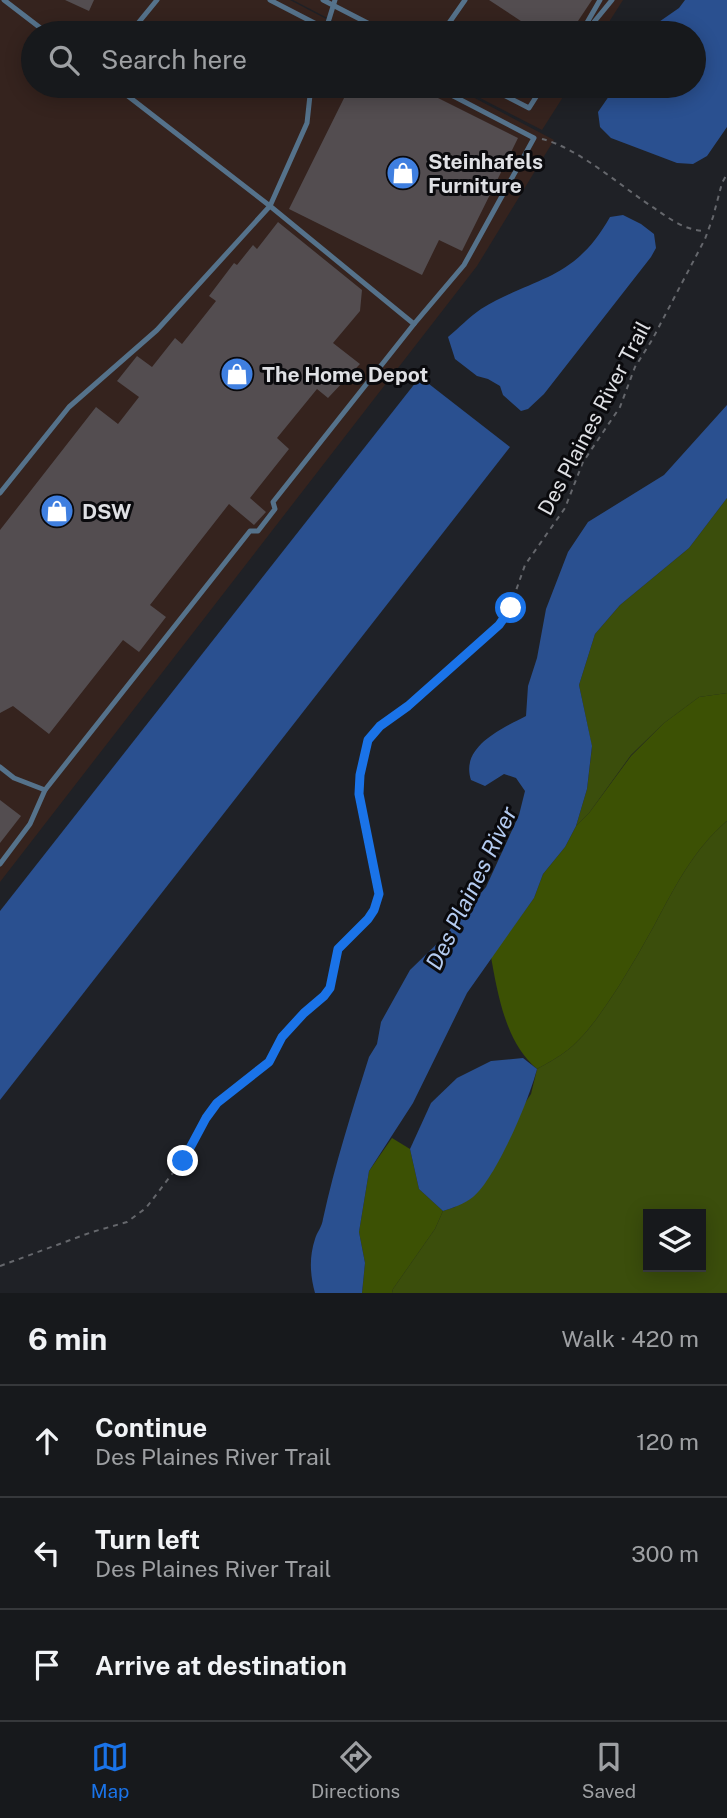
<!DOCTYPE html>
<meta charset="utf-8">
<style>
:root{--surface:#17191c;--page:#242629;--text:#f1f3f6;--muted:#9ea0a3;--line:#36383b;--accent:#1a73e8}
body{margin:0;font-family:"Public Sans",sans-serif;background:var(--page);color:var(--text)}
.controls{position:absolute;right:21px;bottom:21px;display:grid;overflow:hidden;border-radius:0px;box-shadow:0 4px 18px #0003}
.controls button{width:63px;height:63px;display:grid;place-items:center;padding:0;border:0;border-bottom:2px solid var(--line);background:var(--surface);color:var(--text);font:35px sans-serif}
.stop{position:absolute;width:21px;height:21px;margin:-16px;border:5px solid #1a73e8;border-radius:50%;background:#fff}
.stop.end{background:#1a73e8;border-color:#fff;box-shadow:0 2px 7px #0008}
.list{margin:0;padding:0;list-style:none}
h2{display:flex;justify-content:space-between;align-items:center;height:91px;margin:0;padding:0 28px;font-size:30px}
h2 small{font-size:23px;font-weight:400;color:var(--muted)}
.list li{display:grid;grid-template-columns:46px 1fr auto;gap:21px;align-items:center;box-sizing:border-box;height:112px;padding:0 28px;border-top:2px solid var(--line)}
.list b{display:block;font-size:26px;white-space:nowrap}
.list p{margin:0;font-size:23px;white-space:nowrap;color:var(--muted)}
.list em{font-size:23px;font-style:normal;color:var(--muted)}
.icon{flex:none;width:38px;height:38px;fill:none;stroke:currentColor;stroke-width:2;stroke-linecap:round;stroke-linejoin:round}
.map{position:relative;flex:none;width:727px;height:1293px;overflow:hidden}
.search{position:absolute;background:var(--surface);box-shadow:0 4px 18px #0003;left:21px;right:21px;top:21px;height:77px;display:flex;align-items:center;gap:18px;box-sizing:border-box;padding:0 24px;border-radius:38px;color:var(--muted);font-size:26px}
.sheet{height:427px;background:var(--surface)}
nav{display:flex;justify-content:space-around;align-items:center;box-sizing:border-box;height:98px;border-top:2px solid var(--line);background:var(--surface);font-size:19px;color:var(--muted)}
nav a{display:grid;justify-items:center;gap:4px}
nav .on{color:var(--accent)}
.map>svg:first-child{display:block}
.commercial{fill:#35231e}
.green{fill:#3c5104}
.forest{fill:#3b4e0c;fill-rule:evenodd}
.water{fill:#2a5090}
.building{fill:#534d50}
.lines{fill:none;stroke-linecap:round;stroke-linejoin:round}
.path{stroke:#65676c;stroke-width:2;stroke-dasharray:5 5;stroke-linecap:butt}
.service{stroke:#55728b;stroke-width:5}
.route{stroke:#1a73e8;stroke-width:9}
.labels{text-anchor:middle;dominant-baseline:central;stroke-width:6;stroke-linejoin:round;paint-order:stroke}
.poi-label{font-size:21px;font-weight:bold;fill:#dfe0e4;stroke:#0a0a0d;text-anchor:start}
.street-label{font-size:21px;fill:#dfe0e4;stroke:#0a0a0d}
.water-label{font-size:23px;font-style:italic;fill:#b4cbf0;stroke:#0a0a0d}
</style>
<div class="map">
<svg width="727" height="1293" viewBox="0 0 727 1293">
<rect width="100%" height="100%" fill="#1f2126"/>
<g class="commercial">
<path d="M0 0H290L353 33H33V86H452L554 140 477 266 0 882Z"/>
<path d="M293 0H623L602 33H356Z"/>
<path d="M457 86H570L542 130Z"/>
</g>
<g class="green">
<path d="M727 693V821C693 850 675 887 654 926 635 960 599 1025 569 1049 559 1057 548 1063 537 1069 506 1043 498 996 491 957L534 898 543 874 565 847 576 826 589 813 631 756 664 723 699 697Z"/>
<path d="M392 1138 410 1149 419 1189 443 1211 435 1229 393 1289 392 1293H362L365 1263 359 1232 369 1171Z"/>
</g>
<g class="forest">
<path d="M727 498V693L699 697 664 723 631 755 589 813 576 826 587 789 592 747 579 685 595 634 620 605 689 548Z"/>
<path d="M727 821V1293H392L393 1289 435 1229 443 1211 455 1207 531 1094 537 1069C548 1063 559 1057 569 1049 599 1025 635 960 654 926 675 887 693 850 727 821ZM648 1214H701V1267H648Z"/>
</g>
<g class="water">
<path d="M685 0H727V127L707 156 693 164 677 163 611 138 600 127 598 112 616 86H694V33H643L679 8Z"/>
<path d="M623 215 641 224 654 234 656 248 651 257 544 394 528 409 521 411 503 395 500 386 488 379 477 376 455 359 448 337C459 328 469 317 481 309 536 276 574 281 610 217Z"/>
<path d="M420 377 510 447 0 1100V911Z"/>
<path d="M727 405V498L689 548 620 605 595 634 579 685 592 746 587 789 576 826 565 847 543 874 534 898 467 993 413 1103 369 1171 359 1232 365 1263 362 1293H315C310 1275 309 1257 315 1239 317 1232 322 1227 323 1219 335 1164 352 1111 369 1057L377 1044 381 1022 410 970 443 938 486 887 519 815 525 791 516 778 504 774 485 786 471 780C460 747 501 729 526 716L528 686 537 658 546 609 568 552 588 522 664 475Z"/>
<path d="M523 1058 537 1069C529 1100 496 1178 473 1197 464 1204 453 1208 443 1211L419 1189 410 1149 431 1103 457 1078 491 1061Z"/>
</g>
<g class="building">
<path d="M65 0H94L89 11Z"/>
<path d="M489 0H592L570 33H539Z"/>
<path d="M350 86H414L518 138 462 251 439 240 422 275 289 209Z"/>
<path d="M278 222 362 290 360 311 333 343 360 364 328 398 317 389 277 438 289 449 250 498 266 512 254 525 229 504 150 605 166 617 139 652 123 640 49 734 13 706 0 713V530L96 407 118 424 139 397 117 381 137 356 152 367 175 338 182 344 216 301 209 296 234 263 237 265 253 245 257 249Z"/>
<path d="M0 800 21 816 0 843Z"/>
</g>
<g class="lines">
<g class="path">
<path d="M542 139C579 148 624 189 657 210 671 220 687 231 706 231"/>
<path d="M0 1266 92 1232 127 1222 146 1208 182 1161 206 1117 217 1103 269 1062 282 1037 304 1013 324 996 329 988 338 949 368 920 374 910 379 894 359 794 360 775 368 740 380 726 408 706 507 616 525 565 565 508 583 462 620 407 635 367 652 340 705 239 713 217 722 183 727 174"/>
</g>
<g class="service">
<path d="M4 0 47 33"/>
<path d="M270 0 326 29 324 33"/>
<path d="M323 0 387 33"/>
<path d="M130 33 157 0"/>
<path d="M335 33 326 29 335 0"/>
<path d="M442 33 465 0"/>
<path d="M581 33 600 0"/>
<path d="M585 33 612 0"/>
<path d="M115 86 270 206 414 324 464 265 534 138 434 86"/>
<path d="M486 86 529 108 543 86"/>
<path d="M0 493 69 407 157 330 270 206 307 123 311 86"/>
<path d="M0 767 14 778 45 790 250 531H258L275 509 273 502 414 324"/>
<path d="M0 864 30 824 45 790"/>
</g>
</g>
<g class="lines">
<path class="route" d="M183 1161 206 1118 217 1103 269 1062 282 1037 304 1013 324 996 330 988 338 949 368 919 374 910 379 894 359 794 360 775 368 740 380 726 408 706 499 625 511 608"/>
</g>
<defs>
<symbol id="shop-disc" viewBox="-11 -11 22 22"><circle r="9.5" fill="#3f7fe0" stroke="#0a0a0d"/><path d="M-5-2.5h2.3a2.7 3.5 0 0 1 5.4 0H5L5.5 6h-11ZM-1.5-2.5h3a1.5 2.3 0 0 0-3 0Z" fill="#fff"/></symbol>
</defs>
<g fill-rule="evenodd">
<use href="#shop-disc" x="384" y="154" width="38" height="38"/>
<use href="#shop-disc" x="218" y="355" width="38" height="38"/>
<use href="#shop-disc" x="38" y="492" width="38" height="38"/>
</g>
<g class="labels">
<g class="poi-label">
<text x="428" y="161">Steinhafels<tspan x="428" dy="24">Furniture</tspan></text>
<text x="262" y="374">The Home Depot</text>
<text x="82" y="511">DSW</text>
</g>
<g class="street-label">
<text transform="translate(594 418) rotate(-62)">Des Plaines River Trail</text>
</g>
<g class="water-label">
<text transform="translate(471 888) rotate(-64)">Des Plaines River</text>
</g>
</g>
</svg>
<div class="controls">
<button><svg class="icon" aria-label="layers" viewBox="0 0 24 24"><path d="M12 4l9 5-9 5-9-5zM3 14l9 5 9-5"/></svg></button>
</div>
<div class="stop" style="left:511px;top:608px"></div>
<div class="stop end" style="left:183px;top:1161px"></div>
<div class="search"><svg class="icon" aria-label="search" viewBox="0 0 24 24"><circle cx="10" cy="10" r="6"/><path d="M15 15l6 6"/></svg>Search here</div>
</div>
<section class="sheet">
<h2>6 min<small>Walk · 420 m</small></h2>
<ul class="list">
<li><svg class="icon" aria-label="ahead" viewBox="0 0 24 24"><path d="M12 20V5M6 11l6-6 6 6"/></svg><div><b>Continue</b><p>Des Plaines River Trail</p></div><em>120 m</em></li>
<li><svg class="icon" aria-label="left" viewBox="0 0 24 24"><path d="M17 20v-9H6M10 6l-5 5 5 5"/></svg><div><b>Turn left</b><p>Des Plaines River Trail</p></div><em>300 m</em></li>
<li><svg class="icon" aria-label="arrive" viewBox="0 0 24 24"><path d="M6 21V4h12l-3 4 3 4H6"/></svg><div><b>Arrive at destination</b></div></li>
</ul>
</section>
<nav>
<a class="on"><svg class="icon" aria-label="map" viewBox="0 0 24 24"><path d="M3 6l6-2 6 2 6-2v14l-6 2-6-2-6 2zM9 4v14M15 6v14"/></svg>Map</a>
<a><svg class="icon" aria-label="directions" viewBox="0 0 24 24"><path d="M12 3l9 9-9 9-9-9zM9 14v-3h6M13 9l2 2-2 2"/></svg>Directions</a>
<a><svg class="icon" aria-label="saved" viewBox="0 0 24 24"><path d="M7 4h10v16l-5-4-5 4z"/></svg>Saved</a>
</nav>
